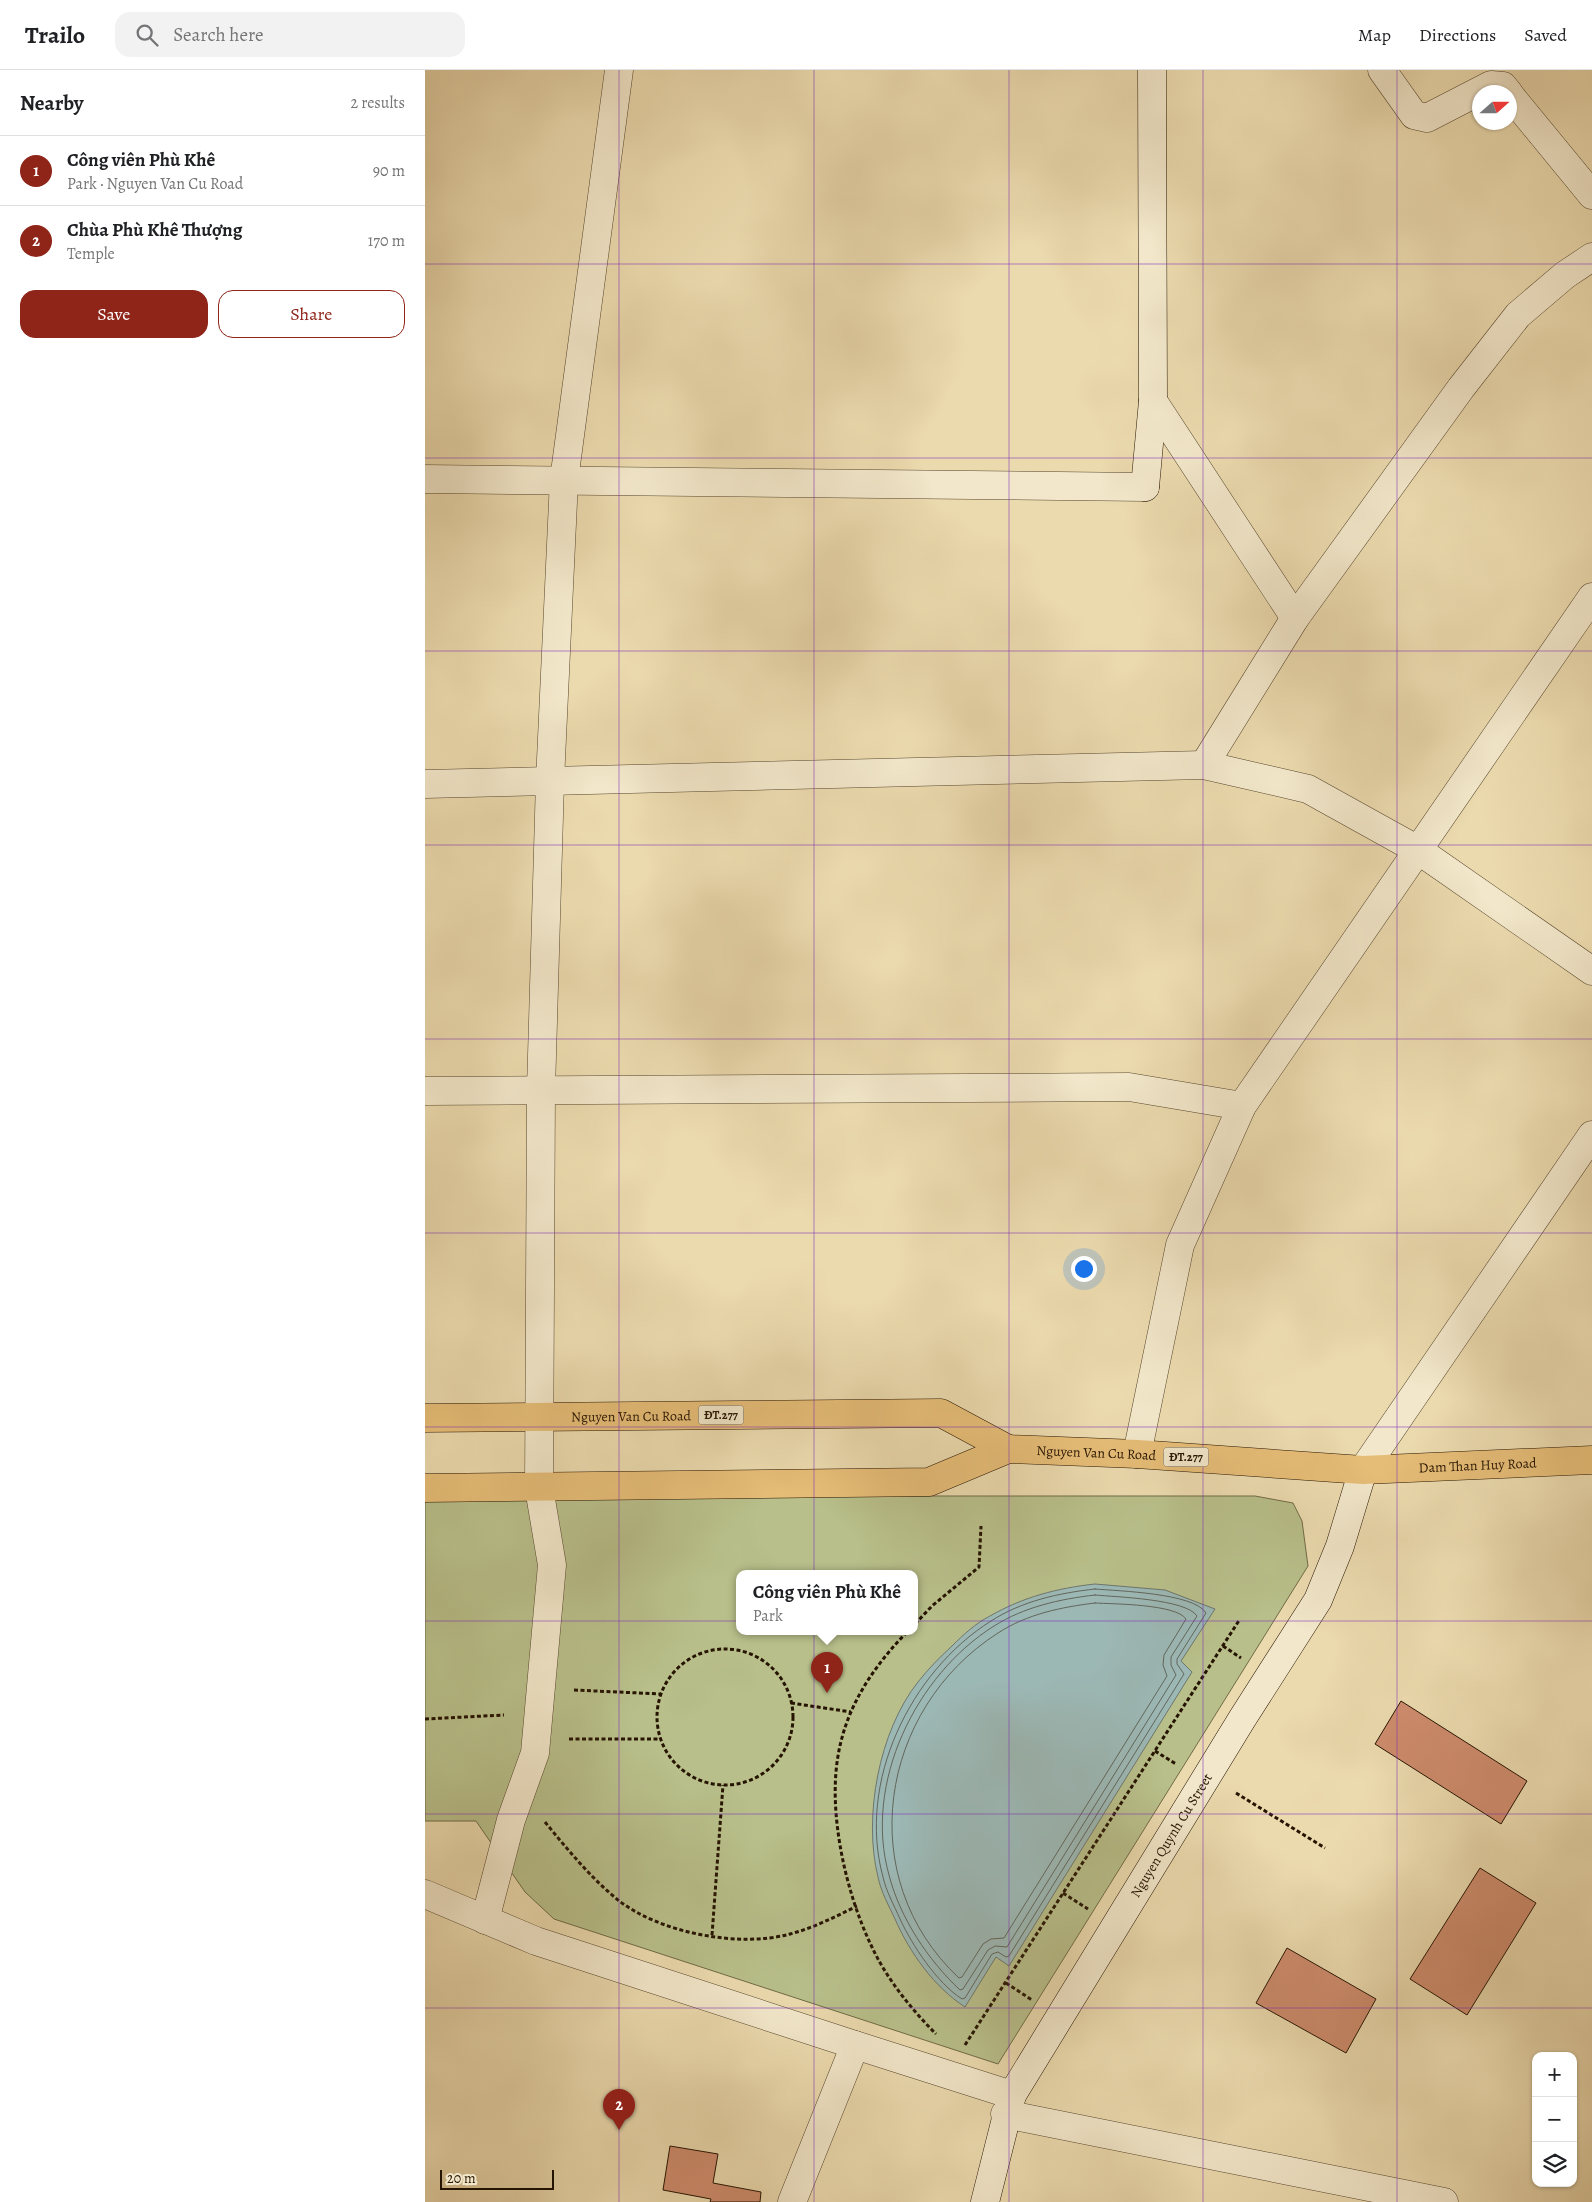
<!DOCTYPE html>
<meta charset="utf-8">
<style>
:root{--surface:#fff;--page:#f2f2f2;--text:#202124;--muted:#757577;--line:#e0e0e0;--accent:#8f2418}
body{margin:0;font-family:Alegreya,serif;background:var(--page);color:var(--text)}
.controls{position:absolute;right:15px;bottom:15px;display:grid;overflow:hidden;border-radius:10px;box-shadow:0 1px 4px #0004}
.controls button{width:45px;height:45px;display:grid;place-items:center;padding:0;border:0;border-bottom:1px solid var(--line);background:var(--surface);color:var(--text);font:25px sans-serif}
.compass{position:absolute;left:1047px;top:15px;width:45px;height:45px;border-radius:50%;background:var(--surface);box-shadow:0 1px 4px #0004;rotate:69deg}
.scale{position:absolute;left:15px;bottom:12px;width:114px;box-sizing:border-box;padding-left:5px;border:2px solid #261402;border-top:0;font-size:14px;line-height:18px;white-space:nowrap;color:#261402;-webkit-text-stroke:4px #f2e7ca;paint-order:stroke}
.you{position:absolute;left:658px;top:1198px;width:18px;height:18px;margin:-12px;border:4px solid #fff;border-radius:50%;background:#1a73e8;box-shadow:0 0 0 8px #1a73e833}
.badge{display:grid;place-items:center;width:32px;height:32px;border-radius:50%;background:var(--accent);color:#fff;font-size:16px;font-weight:700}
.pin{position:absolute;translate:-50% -41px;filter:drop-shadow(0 1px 2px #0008)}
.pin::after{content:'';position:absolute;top:26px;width:18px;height:15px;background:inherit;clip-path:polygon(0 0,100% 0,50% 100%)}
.popup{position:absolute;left:311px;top:1500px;width:182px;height:65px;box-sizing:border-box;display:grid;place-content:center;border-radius:10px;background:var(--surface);filter:drop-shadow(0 1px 4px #0005);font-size:16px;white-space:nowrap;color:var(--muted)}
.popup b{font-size:19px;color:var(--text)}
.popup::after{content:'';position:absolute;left:50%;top:100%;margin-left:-10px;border:10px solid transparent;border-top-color:var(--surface)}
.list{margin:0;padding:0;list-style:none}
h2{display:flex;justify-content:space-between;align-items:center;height:65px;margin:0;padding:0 20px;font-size:21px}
h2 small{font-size:16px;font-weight:400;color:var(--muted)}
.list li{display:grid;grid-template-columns:32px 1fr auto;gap:15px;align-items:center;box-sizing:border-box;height:70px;padding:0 20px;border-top:1px solid var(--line)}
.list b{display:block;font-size:19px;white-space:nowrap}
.list p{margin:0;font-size:16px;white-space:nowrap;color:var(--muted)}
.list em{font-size:16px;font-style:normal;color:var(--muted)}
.actions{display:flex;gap:10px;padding:15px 20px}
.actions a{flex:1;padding:11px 0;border:1px solid var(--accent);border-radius:15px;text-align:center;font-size:18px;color:var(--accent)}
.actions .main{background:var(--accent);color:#fff}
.icon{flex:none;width:28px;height:28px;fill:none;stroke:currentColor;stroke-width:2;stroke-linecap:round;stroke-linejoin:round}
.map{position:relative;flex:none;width:1167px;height:2132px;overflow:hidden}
header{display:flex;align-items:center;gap:30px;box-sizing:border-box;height:70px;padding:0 25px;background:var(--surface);border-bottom:1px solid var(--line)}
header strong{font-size:24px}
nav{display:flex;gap:28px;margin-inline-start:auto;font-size:18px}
.search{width:350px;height:45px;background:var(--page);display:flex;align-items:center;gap:12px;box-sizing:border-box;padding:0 18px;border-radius:15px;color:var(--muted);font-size:19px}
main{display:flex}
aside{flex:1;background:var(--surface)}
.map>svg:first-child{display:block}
.green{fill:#b8bf8a;stroke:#6f6a46;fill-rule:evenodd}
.water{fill:#9cb8b5;stroke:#6d766d}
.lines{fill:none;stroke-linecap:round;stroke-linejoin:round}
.shore{stroke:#61665c;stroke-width:1}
.building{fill:#ce8c6d;stroke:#261402}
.street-casing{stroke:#57462d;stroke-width:29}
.secondary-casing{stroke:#261402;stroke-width:29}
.primary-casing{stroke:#261402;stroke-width:29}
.path{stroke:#261402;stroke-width:3;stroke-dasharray:4 2.5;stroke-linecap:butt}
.street{stroke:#f2e7ca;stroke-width:28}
.secondary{stroke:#f2e7ca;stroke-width:28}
.primary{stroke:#e6bd77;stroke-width:28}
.grid{fill:none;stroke:#7b2cbf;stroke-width:1;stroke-opacity:0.55}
.labels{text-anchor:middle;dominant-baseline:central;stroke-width:4;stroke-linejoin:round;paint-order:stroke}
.shield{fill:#f2e7ca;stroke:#63533e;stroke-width:1}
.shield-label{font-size:12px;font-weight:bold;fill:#261402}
.street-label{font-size:14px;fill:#261402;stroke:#f2e7ca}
</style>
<header>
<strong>Trailo</strong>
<div class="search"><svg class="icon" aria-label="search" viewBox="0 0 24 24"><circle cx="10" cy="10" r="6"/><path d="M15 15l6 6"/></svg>Search here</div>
<nav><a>Map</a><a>Directions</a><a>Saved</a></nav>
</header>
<main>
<aside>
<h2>Nearby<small>2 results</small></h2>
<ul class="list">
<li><span class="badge">1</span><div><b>Công viên Phù Khê</b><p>Park · Nguyen Van Cu Road</p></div><em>90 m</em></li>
<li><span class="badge">2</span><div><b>Chùa Phù Khê Thượng</b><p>Temple</p></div><em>170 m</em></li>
</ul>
<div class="actions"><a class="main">Save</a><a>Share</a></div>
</aside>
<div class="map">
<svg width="1167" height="2132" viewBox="0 0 1167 2132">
<rect width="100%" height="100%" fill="#ebdaae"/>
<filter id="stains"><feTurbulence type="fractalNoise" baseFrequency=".004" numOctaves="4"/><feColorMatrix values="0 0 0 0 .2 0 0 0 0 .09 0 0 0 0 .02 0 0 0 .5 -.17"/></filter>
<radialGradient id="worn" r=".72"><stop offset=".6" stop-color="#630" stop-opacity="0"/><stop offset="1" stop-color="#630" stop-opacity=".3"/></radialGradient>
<path class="green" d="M0 1426H830L868 1433 877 1451 883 1496 573 1994 129 1849 100 1822 51 1751H0ZM314 1504H490V1562H314Z"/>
<path class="water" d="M670 1514 740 1520 790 1539 756 1591 767 1602 584 1896 571 1887 540 1937C509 1917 485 1883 470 1849 464 1836 456 1822 453 1807 438 1747 454 1661 493 1612 503 1599 515 1587 527 1576 538 1565 551 1553 565 1546 598 1527 633 1518 670 1514Z"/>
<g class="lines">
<g class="shore">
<path d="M670 1519C693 1521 769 1523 781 1543L752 1589V1594L759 1604 584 1886 581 1887 573 1882 567 1884 540 1928 537 1929C512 1913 487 1875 475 1849 469 1835 461 1821 458 1807 432 1712 485 1602 566 1551 597 1531 634 1523 670 1519Z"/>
<path d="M670 1525C691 1527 761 1529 772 1546L746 1587V1595L751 1605 582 1877 570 1876 563 1880 538 1919 535 1920C503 1890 475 1848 464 1805 438 1713 491 1605 569 1556 599 1537 635 1529 670 1525Z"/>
<path d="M670 1533C688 1534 751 1534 761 1549L739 1585 738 1595 742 1606 579 1868 566 1869 558 1874 537 1907 534 1908C427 1808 454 1639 573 1563 602 1544 637 1537 670 1533Z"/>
</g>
</g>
<g class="building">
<path d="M976 1631 1102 1711 1076 1754 950 1674Z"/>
<path d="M1055 1798 1111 1833 1042 1945 985 1909Z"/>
<path d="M862 1878 951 1929 921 1983 831 1933Z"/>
<path d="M245 2076 293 2084 288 2113 336 2122 335 2132H285L286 2129 238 2120Z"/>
</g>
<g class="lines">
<defs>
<g id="street">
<path d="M957 0 989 45 1002 48 1066 15 1078 16 1083 22"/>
<path d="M1084 24 1167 125"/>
<path d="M728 331 870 548"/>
<path d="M0 409 720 417"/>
<path d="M779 695 870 548 1036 318 1093 245 1140 205 1167 187"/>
<path d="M0 714 779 695 883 719 993 780 1167 901"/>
<path d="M0 1021 704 1017 817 1036"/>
<path d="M712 1384 755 1175 817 1036 1167 527"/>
<path d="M938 1400 1167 1065"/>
<path d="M0 1824 111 1871 430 1975"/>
<path d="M60 1850 86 1750 110 1683 127 1495 114 1418 116 1020 125 711 139 410 194 0"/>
<path d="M580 2044 1019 2132"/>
<path d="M367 2132 430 1975 587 2025"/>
</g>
<g id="secondary">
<path d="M720 417 728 331 727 0"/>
<path id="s1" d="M560 2132 587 2025 817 1649 893 1530 915 1476 938 1400"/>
</g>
<g id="primary">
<path id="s2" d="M0 1348 516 1343 583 1379"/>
<path id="s3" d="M0 1418 504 1412 583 1379 712 1384 938 1400 1167 1390"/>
</g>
</defs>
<use href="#street" class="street-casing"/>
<use href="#secondary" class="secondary-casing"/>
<use href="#primary" class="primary-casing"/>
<g class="path">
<path d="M490 1554 507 1536 554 1497 556 1456"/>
<path d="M482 1562C448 1597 421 1637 413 1686 403 1744 421 1823 446 1875 461 1908 486 1939 511 1964"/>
<path d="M798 1576 816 1588"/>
<circle cx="300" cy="1647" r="68"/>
<path d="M149 1620 236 1624"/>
<path d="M366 1633 426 1642"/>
<path d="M0 1649 79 1645"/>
<path d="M144 1669H236"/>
<path d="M730 1681 751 1694"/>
<path d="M811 1723 900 1778"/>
<path d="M120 1752C143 1780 166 1808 193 1830 235 1863 314 1878 365 1864 388 1858 410 1847 432 1836"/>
<path d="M638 1823 663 1839"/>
<path d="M287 1865 298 1715"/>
<path d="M581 1913 607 1930"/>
<path d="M540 1975 815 1549"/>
</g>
<use href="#street" class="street"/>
<use href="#secondary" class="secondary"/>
<use href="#primary" class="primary"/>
</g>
<path class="grid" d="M194 0V2132M389 0V2132M584 0V2132M778 0V2132M972 0V2132M0 194H1167M0 388H1167M0 581H1167M0 775H1167M0 969H1167M0 1163H1167M0 1357H1167M0 1551H1167M0 1744H1167M0 1938H1167"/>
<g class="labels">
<g class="shield">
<rect x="273.5" y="1335.5" width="45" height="19" rx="4"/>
<rect x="738.5" y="1377.5" width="45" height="19" rx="4"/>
</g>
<g class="shield-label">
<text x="296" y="1345">ĐT.277</text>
<text x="761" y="1387">ĐT.277</text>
</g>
<g class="street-label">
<text stroke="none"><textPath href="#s2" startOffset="206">Nguyen Van Cu Road</textPath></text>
<text stroke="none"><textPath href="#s3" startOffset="678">Nguyen Van Cu Road</textPath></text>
<text stroke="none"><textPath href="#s3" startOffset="1060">Dam Than Huy Road</textPath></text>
<text stroke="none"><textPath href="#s1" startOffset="415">Nguyen Quynh Cu Street</textPath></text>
</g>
</g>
<rect width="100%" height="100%" filter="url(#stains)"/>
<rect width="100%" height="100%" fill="url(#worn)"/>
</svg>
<div class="controls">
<button>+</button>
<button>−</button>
<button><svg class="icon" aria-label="layers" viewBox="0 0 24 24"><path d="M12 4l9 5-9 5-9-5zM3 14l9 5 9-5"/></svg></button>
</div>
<svg class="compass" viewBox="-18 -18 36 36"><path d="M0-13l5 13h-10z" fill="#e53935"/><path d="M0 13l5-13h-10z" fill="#757577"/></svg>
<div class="scale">20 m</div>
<div class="you"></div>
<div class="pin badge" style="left:402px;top:1623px">1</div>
<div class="popup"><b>Công viên Phù Khê</b>Park</div>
<div class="pin badge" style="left:194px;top:2060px">2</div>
</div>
</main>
